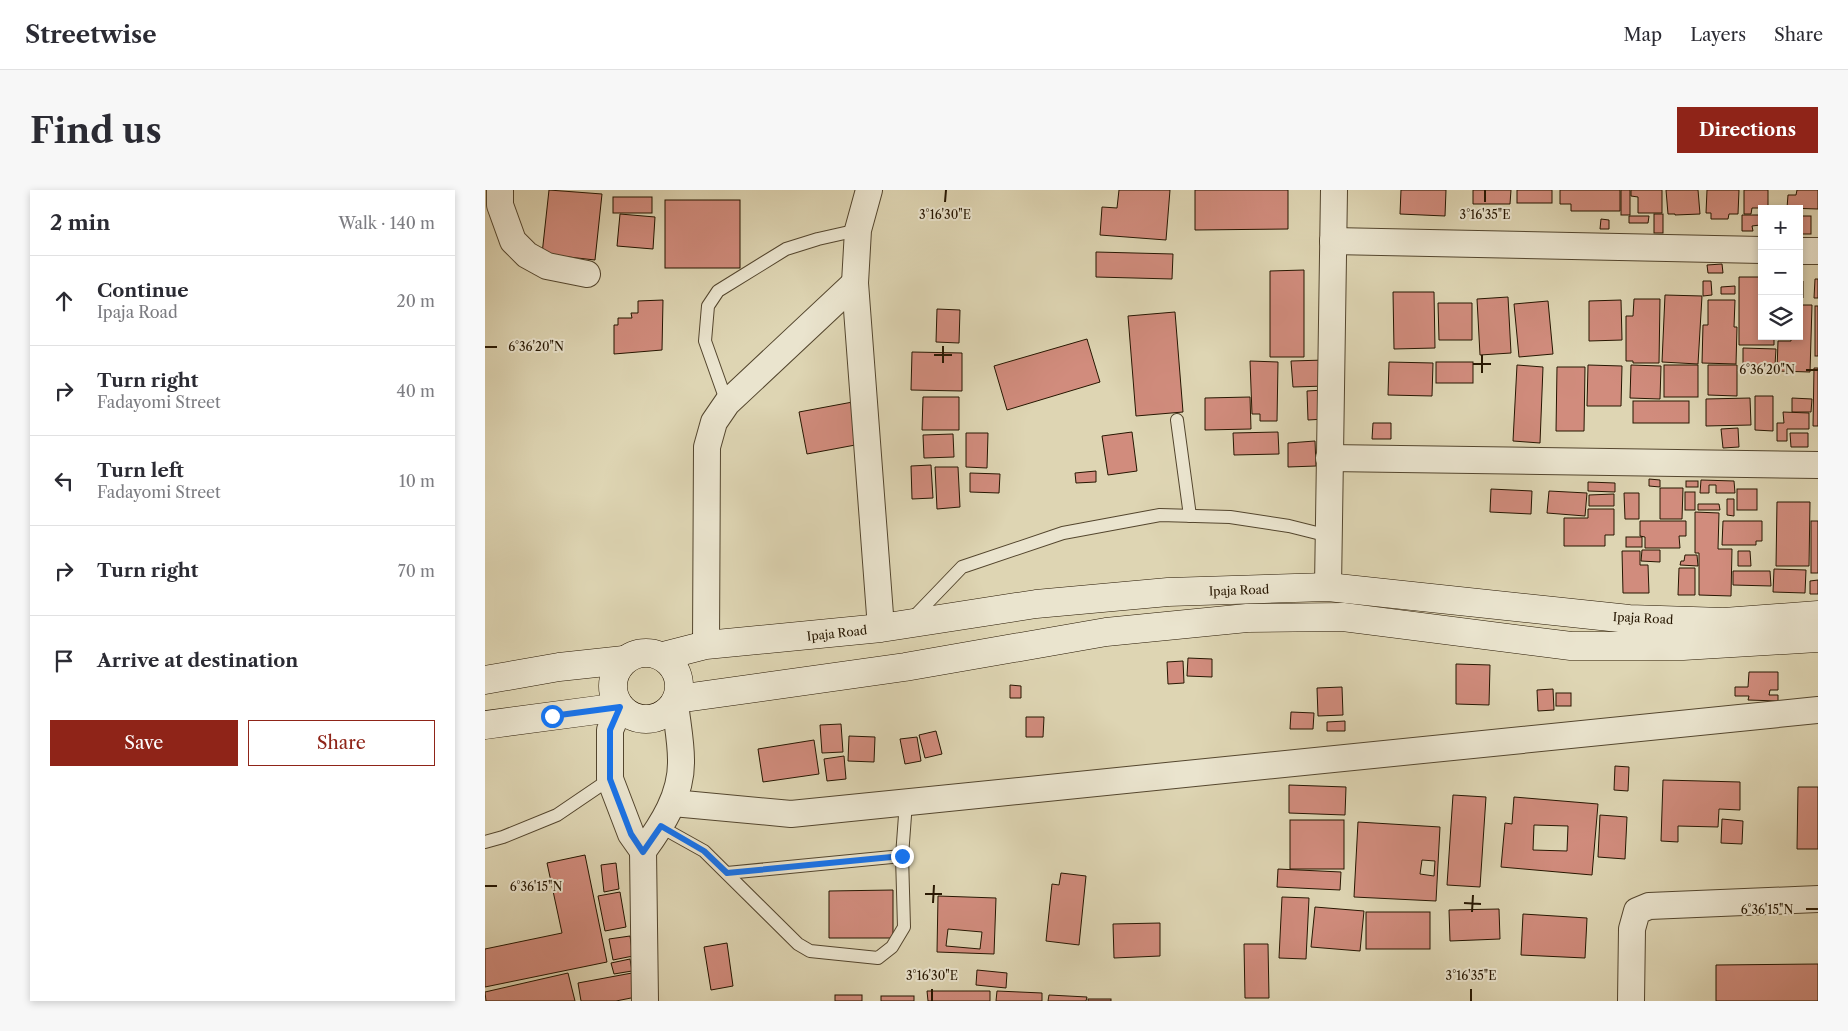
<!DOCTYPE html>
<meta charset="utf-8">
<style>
:root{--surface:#fff;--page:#f7f7f7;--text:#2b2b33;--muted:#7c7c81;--line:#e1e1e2;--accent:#8f2418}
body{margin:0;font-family:"Libre Caslon Text",serif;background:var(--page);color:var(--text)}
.controls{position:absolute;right:15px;top:15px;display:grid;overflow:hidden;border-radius:0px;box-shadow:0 2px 8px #0003}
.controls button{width:45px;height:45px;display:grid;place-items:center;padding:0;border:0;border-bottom:1px solid var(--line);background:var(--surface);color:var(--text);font:25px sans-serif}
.stop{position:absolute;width:15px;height:15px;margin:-11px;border:4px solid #1a73e8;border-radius:50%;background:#fff}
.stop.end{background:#1a73e8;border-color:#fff;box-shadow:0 1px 5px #0008}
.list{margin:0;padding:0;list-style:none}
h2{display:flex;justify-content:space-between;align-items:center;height:65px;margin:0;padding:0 20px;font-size:21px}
h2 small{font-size:16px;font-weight:400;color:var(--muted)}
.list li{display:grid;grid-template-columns:32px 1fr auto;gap:15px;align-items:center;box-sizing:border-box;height:90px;padding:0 20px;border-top:1px solid var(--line)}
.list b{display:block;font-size:19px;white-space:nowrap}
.list p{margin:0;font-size:16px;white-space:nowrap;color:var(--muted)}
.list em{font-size:16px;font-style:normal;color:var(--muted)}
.actions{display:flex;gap:10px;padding:15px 20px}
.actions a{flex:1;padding:11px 0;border:1px solid var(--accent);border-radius:0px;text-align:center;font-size:18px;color:var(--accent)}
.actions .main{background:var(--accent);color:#fff}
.icon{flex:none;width:28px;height:28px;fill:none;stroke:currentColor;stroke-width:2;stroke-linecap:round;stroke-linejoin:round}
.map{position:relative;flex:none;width:1333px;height:811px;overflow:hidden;border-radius:0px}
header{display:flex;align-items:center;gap:30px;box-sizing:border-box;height:70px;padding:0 25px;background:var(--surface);border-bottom:1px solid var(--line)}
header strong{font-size:24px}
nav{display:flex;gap:28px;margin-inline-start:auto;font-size:18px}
.intro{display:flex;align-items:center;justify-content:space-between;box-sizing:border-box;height:120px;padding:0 30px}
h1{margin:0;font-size:35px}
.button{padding:12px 22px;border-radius:0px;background:var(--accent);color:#fff;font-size:18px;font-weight:700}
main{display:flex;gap:30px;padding:0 30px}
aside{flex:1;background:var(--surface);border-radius:0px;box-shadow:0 2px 8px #0003}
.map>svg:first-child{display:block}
.building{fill:#d18c7d;stroke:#261601;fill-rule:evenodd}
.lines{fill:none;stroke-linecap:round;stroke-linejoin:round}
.lane-casing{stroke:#54462e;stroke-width:14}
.street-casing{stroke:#54462e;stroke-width:28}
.secondary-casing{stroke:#261601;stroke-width:29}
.lane{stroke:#eae4ce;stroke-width:12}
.street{stroke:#eae4ce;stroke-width:26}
.secondary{stroke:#eae4ce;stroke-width:28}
.route{stroke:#1a73e8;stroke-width:6}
.ticks{fill:none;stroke:#261601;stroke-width:2}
.labels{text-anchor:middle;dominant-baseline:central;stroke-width:4;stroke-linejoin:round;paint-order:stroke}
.street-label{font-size:12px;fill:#261601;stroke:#eae4ce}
.ticks-label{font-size:12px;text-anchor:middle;fill:#261601;stroke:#eae4ce;stroke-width:4;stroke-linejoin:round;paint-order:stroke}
</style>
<header>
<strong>Streetwise</strong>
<nav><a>Map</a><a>Layers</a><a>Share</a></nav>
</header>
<div class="intro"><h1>Find us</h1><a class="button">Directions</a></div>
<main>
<aside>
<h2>2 min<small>Walk · 140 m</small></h2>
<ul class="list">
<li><svg class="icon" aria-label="ahead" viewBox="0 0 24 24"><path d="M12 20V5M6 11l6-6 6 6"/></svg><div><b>Continue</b><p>Ipaja Road</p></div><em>20 m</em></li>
<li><svg class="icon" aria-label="right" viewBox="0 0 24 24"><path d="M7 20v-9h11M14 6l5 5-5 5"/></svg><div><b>Turn right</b><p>Fadayomi Street</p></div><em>40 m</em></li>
<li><svg class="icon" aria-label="left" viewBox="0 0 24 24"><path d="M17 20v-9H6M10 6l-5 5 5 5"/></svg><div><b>Turn left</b><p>Fadayomi Street</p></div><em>10 m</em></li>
<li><svg class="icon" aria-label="right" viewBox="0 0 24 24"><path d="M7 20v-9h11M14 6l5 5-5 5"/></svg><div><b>Turn right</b></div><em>70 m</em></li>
<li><svg class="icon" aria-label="arrive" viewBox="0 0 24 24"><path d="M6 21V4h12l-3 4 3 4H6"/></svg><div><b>Arrive at destination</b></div></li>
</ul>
<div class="actions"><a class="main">Save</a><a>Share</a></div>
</aside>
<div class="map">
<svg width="1333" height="811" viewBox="0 0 1333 811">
<rect width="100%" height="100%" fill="#ded5b3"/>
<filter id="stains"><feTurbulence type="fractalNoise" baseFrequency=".004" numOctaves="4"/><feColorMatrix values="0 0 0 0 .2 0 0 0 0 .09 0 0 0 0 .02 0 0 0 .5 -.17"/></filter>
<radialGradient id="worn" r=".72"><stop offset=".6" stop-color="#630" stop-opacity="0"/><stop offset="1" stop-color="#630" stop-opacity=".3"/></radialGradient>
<g class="building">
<path d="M64 0 117 4 110 70 57 64Z"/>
<path d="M634 0H685L681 50 615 45 617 17 632 18Z"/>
<path d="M710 0H803V39L710 40Z"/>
<path d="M916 0H961L960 26 915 24Z"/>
<path d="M988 0H1026L1025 14H988Z"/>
<rect x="1032" y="0" width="35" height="13"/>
<path d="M1075 0H1135V21H1086V14H1075Z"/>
<rect x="1136" y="0" width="9" height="25"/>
<path d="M1146 0H1177V23H1153V7L1146 6Z"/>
<path d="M1181 0H1213L1215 24 1190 25V24H1183Z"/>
<path d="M1222 0H1254L1253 24H1244L1243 29H1226V23H1221Z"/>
<path d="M1259 0H1283V18H1267L1266 24H1259Z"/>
<path d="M1312 0H1333V19L1302 18 1303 5H1311Z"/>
<rect x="128" y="7" width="39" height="16"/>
<rect x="180" y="10" width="75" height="68"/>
<path d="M135 24 170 27 168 59 132 56Z"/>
<rect x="1169" y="24" width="9" height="19"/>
<path d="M1257 25H1275V35L1267 36 1268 41H1257Z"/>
<path d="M1144 26H1164L1163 33H1144Z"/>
<rect x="1314" y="26" width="12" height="18"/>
<path d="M1116 29 1124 30V39H1115Z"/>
<path d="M611 62 688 64 687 89 611 87Z"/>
<path d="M1237 74 1238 83H1223L1222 75Z"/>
<rect x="1314" y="76" width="3" height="8"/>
<path d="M819 80V167H785V81Z"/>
<path d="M1254 87H1277V146H1289V155H1254Z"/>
<path d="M1330 89H1333V108H1329Z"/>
<path d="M1314 90 1318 91V108H1314Z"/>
<path d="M1218 91H1226L1227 105 1218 106Z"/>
<path d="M1250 96V104H1236V97Z"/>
<path d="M908 102H949L950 158 909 159Z"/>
<path d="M1180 105 1217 106 1213 174 1177 172Z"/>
<path d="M1023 107 1026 163 995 165 992 109Z"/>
<path d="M1149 109H1175L1174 173H1148V171H1141V126H1148Z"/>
<path d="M178 110 177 160 129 164V135H133V128H147L146 123H153V111Z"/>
<path d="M1136 110 1137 150 1104 151V111Z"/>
<path d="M1223 110H1250L1249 137H1252L1251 174 1217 173 1218 135H1223Z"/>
<path d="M1063 111 1068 164 1034 167 1029 114Z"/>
<path d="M953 113H987V150H954Z"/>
<path d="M1314 115H1327L1325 182 1292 181 1293 151H1306V146H1314Z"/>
<rect x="1330" y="116" width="3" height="50"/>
<path d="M452 119 475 120 474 153 451 152Z"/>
<path d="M690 122 698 222 651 226 643 126Z"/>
<path d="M602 149 615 192 522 220 509 176Z"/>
<path d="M1258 158 1291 159 1290 175H1258Z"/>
<path d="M427 162 477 163V201L426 200Z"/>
<path d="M840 170 841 196 808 197 806 171Z"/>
<path d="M765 171 793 172 792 231H775V224H767Z"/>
<path d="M904 172 948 173 947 206 903 205Z"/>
<rect x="951" y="172" width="37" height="21"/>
<path d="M1032 175 1058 177 1055 253 1028 251Z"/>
<path d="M1103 175 1137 176 1136 216H1102Z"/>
<path d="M1146 175 1176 176 1175 209 1145 208Z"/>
<rect x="1179" y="175" width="34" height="32"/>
<path d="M1223 175H1252V206L1223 205Z"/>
<path d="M1072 177H1100L1099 241H1071Z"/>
<path d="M1329 178H1333V236H1328Z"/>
<path d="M839 200 840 229 823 230 822 201Z"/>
<path d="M1270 206H1288V241L1270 240Z"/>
<path d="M438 207H474V240H437Z"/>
<path d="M765 207 766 239 720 240V208Z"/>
<path d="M1265 208 1266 235 1221 236V209Z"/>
<path d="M1307 208 1327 209 1326 222H1307Z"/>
<path d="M373 211 381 253 322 264 314 222Z"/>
<rect x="1148" y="211" width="56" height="22"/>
<path d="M1298 222 1324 223V239H1302V251H1292V233H1299Z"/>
<path d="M888 233H906V249H887Z"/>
<path d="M1253 238 1254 257 1238 258 1236 239Z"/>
<path d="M647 242 652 281 623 285 617 246Z"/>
<path d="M793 242 794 264 749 265 748 243Z"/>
<path d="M481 243H503L502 278 481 277Z"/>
<path d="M1305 243H1323V257H1306Z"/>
<path d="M468 244 469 267 439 268 438 245Z"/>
<path d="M830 251 831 276 803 277V253Z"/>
<path d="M446 275 448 308 427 309 426 276Z"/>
<path d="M450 277H473L475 317 452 319Z"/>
<path d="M611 281V292L591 293 590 283Z"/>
<path d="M485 283 515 284 514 303 485 302Z"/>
<path d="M1164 289 1175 290V297L1164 296Z"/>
<path d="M1216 290 1249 291 1250 303H1231V295H1224V303H1215Z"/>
<rect x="1201" y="291" width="12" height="6"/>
<path d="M1103 292 1130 293V302L1103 301Z"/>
<path d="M1175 298H1198L1197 329H1175Z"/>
<path d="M1006 299 1047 301 1046 324 1005 322Z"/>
<rect x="1252" y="299" width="20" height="21"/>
<path d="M1064 301 1102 303 1100 326 1062 323Z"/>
<rect x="1200" y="302" width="10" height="18"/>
<path d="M1139 303H1154V329H1140Z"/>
<path d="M1129 304V316H1104V305Z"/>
<path d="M1242 309H1249V326L1242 325Z"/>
<path d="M1292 312H1325L1324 376H1291Z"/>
<path d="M1213 314H1234L1235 320H1213Z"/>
<path d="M1103 319H1129V345H1120V356H1079V328H1103Z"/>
<path d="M1210 322 1234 323 1233 359H1247L1246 406 1214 405V363H1210Z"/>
<path d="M1155 331H1201V346H1194L1195 358H1160V347L1155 346Z"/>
<path d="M1238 331H1277V351H1271V355H1237Z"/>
<rect x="1326" y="331" width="7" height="52"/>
<rect x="1141" y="347" width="16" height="10"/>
<path d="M1157 360H1175V372L1156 371Z"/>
<path d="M1137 361H1155V375H1163L1164 403H1138Z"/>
<path d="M1253 361H1265L1266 376H1253Z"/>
<path d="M1200 365H1212L1213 376 1195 375 1196 371H1199Z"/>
<path d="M1194 378H1210V405H1193Z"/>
<path d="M1289 379 1321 380 1320 403 1288 402Z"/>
<path d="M1248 381H1285L1286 396 1248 395Z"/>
<path d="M1333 390V404H1325V391Z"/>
<path d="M703 468 727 469V487L702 486Z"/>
<path d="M698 471 699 493 683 494 682 472Z"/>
<path d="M971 474 1005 475 1004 515 971 514Z"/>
<path d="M1264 482H1293V500H1285L1284 505H1293V511L1263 510 1264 506H1250V497H1263Z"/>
<path d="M525 495 536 496V508H525Z"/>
<path d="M857 497 858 525 833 526 832 498Z"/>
<path d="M1068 499 1069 520 1053 521 1052 500Z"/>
<rect x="1071" y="503" width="15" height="13"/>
<path d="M806 522 829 523 828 539H805Z"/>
<path d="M541 527H559L558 547H541Z"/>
<path d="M860 531V541H842V532Z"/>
<path d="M356 534 358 562 337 563 335 535Z"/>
<path d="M451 541 457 564 440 568 434 545Z"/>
<path d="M364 546 390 547 389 572 363 571Z"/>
<path d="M432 547 436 571 420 574 415 549Z"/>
<path d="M329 550 334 584 278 592 273 559Z"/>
<path d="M359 566 361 589 342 591 339 569Z"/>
<path d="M1130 576 1144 577 1143 601 1129 600Z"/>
<path d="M1178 590 1255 592V620L1234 619 1233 637 1193 636V652L1176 651Z"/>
<path d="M804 595 861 597 860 625 804 623Z"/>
<path d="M1313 597H1333V659H1312Z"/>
<path d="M968 605 1001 607 995 697 962 695Z"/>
<path d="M1029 607 1113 614 1107 685 1016 677 1020 633 1027 634ZM1049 635 1083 636 1082 661 1048 660Z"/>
<path d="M1115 625 1142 627 1140 669 1113 667Z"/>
<path d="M1237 629 1258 631 1257 654 1236 653Z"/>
<rect x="805" y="630" width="54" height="49"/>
<path d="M873 632 955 637 951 711 869 707ZM937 670 950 671 949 686 935 684Z"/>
<path d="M100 665 122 772 0 797V759L77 743 62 673Z"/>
<path d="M131 673 134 699 119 702 116 675Z"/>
<path d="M793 679 856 682 855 700 792 697Z"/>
<path d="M576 683 601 686 594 755 561 751 567 694 574 695Z"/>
<path d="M408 700V748H344V701Z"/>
<path d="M135 702 141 737 120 741 113 706Z"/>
<path d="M453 706 511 708 509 764 452 762ZM463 739 497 742 495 759 461 756Z"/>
<path d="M797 707 824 708 821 769 794 768Z"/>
<path d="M830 717 879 721 875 761 826 757Z"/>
<path d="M1014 719 1015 749 965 751 964 720Z"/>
<rect x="881" y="722" width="64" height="37"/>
<path d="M1038 724 1102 728 1100 768 1036 765Z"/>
<path d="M675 733V766L629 768 628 734Z"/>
<path d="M145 746 148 766 128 770 124 749Z"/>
<path d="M242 753 248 796 226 800 219 757Z"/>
<path d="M759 754H783L784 808H760Z"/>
<path d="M145 769 147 781 129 784 126 773Z"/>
<path d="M1333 774V811H1231V775Z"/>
<path d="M492 780 522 783 521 798 491 795Z"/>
<path d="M83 783 90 811H1L0 802Z"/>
<path d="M147 783 151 807 131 811H96L93 793Z"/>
<path d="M442 801H505V811H443Z"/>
<path d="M512 801 557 803V811H511Z"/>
<rect x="350" y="805" width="27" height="6"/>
<path d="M564 805 602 807 601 811H563Z"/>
<rect x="396" y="806" width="33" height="5"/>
<rect x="603" y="809" width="23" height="2"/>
</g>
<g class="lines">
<defs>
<g id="lane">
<path d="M242 213 220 151 223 116 233 101 301 59 333 49 373 40"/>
<path d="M692 230 705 326"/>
<path d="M427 429 477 377 578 343 675 325 745 327 804 336 844 346"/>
<path d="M176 637 219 661 313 754 325 761 393 768 407 757 419 737 417 666 421 612"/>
<path d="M0 652 18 647 72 625 125 589"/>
<path d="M242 683 417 666"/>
</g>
<g id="street">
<path d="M15 0V15L28 51 42 65 62 76 102 84"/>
<path d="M384 0 373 40 370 93 396 438"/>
<path d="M848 51 1277 60"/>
<path d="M1314 61H1333"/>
<path d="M844 268 1333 275"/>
<path d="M843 397 849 0"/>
<path d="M221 455 222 257 229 232 242 213 370 93"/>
<path d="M135 517 125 540V589L146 644 158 661"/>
<path d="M188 613 306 624 1333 520"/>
<path d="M158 661C177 635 197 605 196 570 196 551 192 532 190 513"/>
<path d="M158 661 160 811"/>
<path d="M1146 811 1147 739 1152 721 1164 716 1333 709"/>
</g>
<g id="secondary">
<circle cx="161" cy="496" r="33"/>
<path d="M178 466 221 455 396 438 551 414 683 402 843 397 1144 429 1239 432 1333 425"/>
<path d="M0 490 74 477 139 470"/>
<path d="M192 509 420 477 621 442 762 428 858 427 1086 456H1198L1333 448"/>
<path d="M0 535 135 517"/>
</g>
</defs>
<use href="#lane" class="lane-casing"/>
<use href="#street" class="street-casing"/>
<use href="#secondary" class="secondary-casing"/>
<use href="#lane" class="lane"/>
<use href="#street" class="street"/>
<use href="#secondary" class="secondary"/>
</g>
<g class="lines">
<path class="route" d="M67 526 135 517 125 540V589L146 644 158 662 176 636 219 661 242 683 417 666"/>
</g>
<path class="ticks" d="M460 12 461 0M1000 12V0M0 157H12M449 165H467M458 173V156M988 174H1006M1321 180H1333M997 183V165M0 696H12M440 704H457M448 713 449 695M979 713 996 714M1321 719H1333M987 722 988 705M447 811V799M986 811V799"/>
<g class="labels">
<g class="street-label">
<text transform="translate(754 400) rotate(-2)">Ipaja Road</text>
<text transform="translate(1158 428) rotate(3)">Ipaja Road</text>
<text transform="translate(352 443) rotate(-6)">Ipaja Road</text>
</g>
</g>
<g class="ticks-label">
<text x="460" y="29">3°16'30"E</text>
<text x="1000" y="29">3°16'35"E</text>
<text x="51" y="161">6°36'20"N</text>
<text x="1282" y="184">6°36'20"N</text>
<text x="51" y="701">6°36'15"N</text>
<text x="1282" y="724">6°36'15"N</text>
<text x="447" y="790">3°16'30"E</text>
<text x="986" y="790">3°16'35"E</text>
</g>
<rect width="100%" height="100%" filter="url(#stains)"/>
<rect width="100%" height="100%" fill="url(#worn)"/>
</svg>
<div class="controls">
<button>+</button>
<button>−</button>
<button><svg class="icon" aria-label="layers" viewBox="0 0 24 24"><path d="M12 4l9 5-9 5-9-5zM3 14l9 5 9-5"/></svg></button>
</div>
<div class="stop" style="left:67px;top:526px"></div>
<div class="stop end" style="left:417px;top:666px"></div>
</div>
</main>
